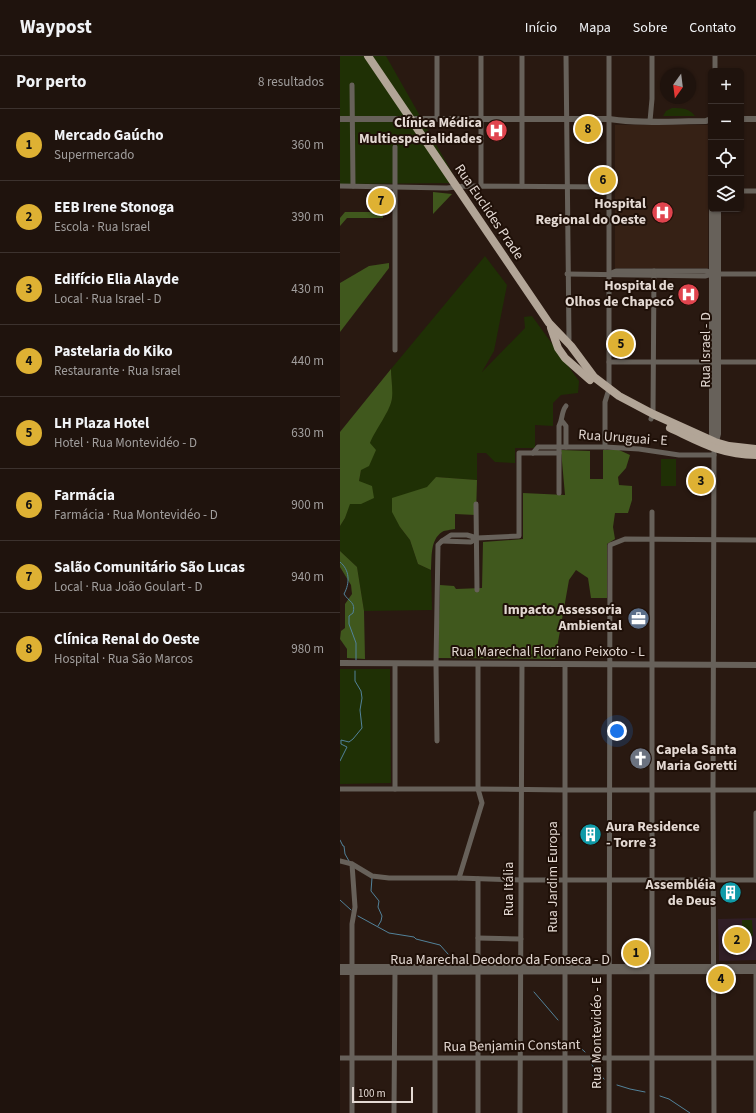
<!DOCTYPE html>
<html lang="pt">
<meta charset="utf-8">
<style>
:root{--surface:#1f130d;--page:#271c16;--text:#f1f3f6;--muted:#a19e9d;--line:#3c322e;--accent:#deb133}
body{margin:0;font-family:"Source Sans 3",sans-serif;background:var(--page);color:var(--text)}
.controls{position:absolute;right:12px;top:12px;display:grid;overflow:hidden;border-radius:6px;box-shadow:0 1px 3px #0004}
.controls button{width:36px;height:36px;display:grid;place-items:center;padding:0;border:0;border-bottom:1px solid var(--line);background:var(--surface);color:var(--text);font:20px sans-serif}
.compass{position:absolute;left:320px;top:12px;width:36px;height:36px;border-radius:50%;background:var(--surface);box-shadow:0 1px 3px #0004;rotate:194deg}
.scale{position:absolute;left:12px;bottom:10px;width:61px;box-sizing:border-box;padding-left:4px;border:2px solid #e4d9d3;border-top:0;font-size:11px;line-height:14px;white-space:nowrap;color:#e4d9d3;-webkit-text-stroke:3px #1f1008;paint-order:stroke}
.you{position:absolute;left:277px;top:675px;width:14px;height:14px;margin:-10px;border:3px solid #fff;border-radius:50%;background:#1a73e8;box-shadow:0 0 0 6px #1a73e833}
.badge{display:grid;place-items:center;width:26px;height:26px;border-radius:50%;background:var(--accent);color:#111;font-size:13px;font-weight:700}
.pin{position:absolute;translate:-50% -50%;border:2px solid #fff;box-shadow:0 1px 4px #0006}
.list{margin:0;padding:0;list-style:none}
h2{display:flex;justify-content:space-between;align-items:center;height:52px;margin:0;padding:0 16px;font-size:17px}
h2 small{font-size:13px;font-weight:400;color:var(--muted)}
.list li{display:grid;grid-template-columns:26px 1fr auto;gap:12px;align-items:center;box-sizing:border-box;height:72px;padding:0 16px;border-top:1px solid var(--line)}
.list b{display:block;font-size:15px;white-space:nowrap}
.list p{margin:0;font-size:13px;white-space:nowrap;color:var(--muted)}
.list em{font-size:13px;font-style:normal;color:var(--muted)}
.icon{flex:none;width:22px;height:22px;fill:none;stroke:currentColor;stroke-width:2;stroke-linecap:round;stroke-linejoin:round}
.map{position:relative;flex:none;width:416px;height:1057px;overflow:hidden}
header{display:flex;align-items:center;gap:24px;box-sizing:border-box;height:56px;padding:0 20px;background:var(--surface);border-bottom:1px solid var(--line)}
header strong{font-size:19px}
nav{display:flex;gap:22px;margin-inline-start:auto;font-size:14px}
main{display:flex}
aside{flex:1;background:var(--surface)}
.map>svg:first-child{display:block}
.built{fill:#362115}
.education{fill:#301e26}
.green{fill:#1f3005}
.forest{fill:#40581d}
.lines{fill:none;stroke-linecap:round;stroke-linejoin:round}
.stream{stroke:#52829a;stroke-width:1}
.minor{stroke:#67615a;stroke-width:5}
.tertiary{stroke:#67615a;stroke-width:6}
.primary{stroke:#b2a597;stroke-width:8}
.labels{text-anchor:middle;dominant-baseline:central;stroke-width:4;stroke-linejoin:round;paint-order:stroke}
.poi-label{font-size:14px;font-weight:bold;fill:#e4d9d3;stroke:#1f1008;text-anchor:end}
.street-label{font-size:14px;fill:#e4d9d3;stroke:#1f1008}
</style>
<header>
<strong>Waypost</strong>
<nav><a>Início</a><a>Mapa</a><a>Sobre</a><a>Contato</a></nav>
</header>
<main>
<aside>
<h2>Por perto<small>8 resultados</small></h2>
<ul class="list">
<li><span class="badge">1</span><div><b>Mercado Gaúcho</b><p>Supermercado</p></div><em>360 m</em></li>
<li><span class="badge">2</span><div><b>EEB Irene Stonoga</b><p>Escola · Rua Israel</p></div><em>390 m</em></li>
<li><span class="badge">3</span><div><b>Edifício Elia Alayde</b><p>Local · Rua Israel - D</p></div><em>430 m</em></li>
<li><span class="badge">4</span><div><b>Pastelaria do Kiko</b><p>Restaurante · Rua Israel</p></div><em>440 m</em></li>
<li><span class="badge">5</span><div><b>LH Plaza Hotel</b><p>Hotel · Rua Montevidéo - D</p></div><em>630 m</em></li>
<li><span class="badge">6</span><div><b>Farmácia</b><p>Farmácia · Rua Montevidéo - D</p></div><em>900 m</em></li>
<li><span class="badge">7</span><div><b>Salão Comunitário São Lucas</b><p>Local · Rua João Goulart - D</p></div><em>940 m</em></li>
<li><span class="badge">8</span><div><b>Clínica Renal do Oeste</b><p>Hospital · Rua São Marcos</p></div><em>980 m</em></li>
</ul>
</aside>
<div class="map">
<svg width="416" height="1057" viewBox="0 0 416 1057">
<rect width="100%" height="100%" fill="#291911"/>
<rect class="built" x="275" y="69" width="93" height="143"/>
<path class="education" d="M416 862V904L379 905 378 863Z"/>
<g class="green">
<path d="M0 0H46L118 127 0 128Z"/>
<path d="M332 52C342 52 349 52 355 60H323L326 55Z"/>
<path d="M145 200 167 229 154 295 142 316 185 272 184 261 192 260 239 325 238 337 221 339 213 347V370L195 369V392H175V407L155 406 146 397H137V424L96 421 60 471 70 484 78 508 91 514 92 554 24 555 17 511 0 495V470L5 462 9 448H21L19 425 21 414 33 377 48 353 52 343 51 313Z"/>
<rect x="321" y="403" width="15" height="27"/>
<path d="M0 613H50L51 727 0 728Z"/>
<path d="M402 864H412L413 880H402Z"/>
</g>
<g class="forest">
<path d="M93 136 112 138 93 158Z"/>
<path d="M5 156H43V162H7L0 170V162Z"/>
<path d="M49 207V212L0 276V227L29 210Z"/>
<path d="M51 313C51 322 53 333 52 342 51 354 35 374 30 387L36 394 29 410 21 414 19 425 32 430 34 442 21 448H10L5 462 0 470V376Z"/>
<path d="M221 394 250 395V423H263V394H279L290 399 286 412 278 421 279 429 292 430V444L288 457H275L273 471 275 483 267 488V542H251L248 522 236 514 229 524 215 603 98 602 100 529 114 530 116 533 142 532 143 486 183 483V437L225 439Z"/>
<path d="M96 421 137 424 136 459 115 458V473C111 474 105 474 102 476 90 484 92 501 91 514L78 508 70 484 60 471 52 456V442L87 431Z"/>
<path d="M0 495 17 511 24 555 25 603 7 602V593L0 583 1 575 5 572V548L12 538 11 529 0 511Z"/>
</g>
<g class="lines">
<g class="stream">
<path d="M0 506C10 514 10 527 4 538 9 546 16 546 13 557L9 560V568L16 587V604"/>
<path d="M0 705 7 691 1 688V684L9 686 13 683 22 672 20 654 22 642 21 635 15 625V615"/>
<path d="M0 784 3 790H4L5 798 9 805"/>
<path d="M32 822 31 835 39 845 38 851 42 860 41 865 38 870"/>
<path d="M0 844 11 854"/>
<path d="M18 860 49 877 74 881 76 883 100 889 108 898"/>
<path d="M194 936 218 964"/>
<path d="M233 985 245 996"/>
<path d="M252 1009 264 1023"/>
<path d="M277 1029 290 1033 305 1036"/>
<path d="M320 1040 329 1043 350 1057"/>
</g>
<g class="minor">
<path d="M97 0V63"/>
<path d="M141 0V130"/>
<path d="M182 0V130"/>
<path d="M226 0 229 283 228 287"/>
<path d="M375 0V15"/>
<path d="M12 29 13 130"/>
<path d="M310 65 312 43V0"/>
<path d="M0 130 107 132 125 130 269 131"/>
<path d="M401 135H416"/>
<path d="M227 218 365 220 372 218H416"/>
<path d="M269 218 276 215H367L372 218"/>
<path d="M55 294V91"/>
<path d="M269 306H416"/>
<path d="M311 363 313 358 314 215"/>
<path d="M222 365 226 370V391"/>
<path d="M265 391V346L269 333V0"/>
<path d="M193 397 198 391H265L299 393 339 399H374"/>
<path d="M219 437V370C223 363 221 356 226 350"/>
<path d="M136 448 137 534"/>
<path d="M102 485 131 486 137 482"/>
<path d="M55 608V733"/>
<path d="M97 685 96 608 98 489 102 485 111 479H127L137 482 179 480V397H219"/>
<path d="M0 733H138L225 734H416"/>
<path d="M0 805 12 808 32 820 49 822H119L181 824H416"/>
<path d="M119 822 142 747 138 733V608"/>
<path d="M138 823V1057"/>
<path d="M416 824V757"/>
<path d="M138 882 181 883"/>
<path d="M0 1002H416"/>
<path d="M12 1057V868L15 851 12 808"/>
<path d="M54 1057 55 914"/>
<path d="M95 1057V912"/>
<path d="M180 1057 182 608"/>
<path d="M225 1057V609"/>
<path d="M269 1057 270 489 285 483 416 484"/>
<path d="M312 1057V456"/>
<path d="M374 1057 373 734 374 393"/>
<path d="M416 1057V912"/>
</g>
<g class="tertiary">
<path d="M0 63H269C301 68 335 65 366 65L371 63"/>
<path d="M401 63H416"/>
<path d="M372 153V378L375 386"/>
<path d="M375 389 378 378V153"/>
<path d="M0 607 416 609"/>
<path d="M0 911H416"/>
<path d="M0 916 416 915"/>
</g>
<g class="primary">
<path d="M28 0 209 267 231 290 254 321 279 340 313 358 375 386 389 390 416 393"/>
<path d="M211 272 218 292 225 302 250 324"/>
<path d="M330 372C360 386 381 399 416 399"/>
</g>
</g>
<defs>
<symbol id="hospital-disc" viewBox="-11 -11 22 22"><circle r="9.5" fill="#e0444e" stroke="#1f1008"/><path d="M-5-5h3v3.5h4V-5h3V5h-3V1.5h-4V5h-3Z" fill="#fff"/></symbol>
<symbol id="office-disc" viewBox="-11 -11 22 22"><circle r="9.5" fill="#5c6f8a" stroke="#1f1008"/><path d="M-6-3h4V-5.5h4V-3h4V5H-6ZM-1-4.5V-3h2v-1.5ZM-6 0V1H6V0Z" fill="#fff"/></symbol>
<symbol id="church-disc" viewBox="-11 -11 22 22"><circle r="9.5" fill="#6b7280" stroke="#1f1008"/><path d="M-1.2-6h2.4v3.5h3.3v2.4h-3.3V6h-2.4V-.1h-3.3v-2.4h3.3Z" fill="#fff"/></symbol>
<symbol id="building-disc" viewBox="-11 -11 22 22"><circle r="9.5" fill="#0f9aa8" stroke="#1f1008"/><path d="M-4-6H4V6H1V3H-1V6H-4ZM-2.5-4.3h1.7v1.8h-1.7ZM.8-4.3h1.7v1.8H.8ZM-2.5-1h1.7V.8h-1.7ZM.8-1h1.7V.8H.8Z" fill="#fff"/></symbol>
</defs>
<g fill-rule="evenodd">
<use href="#hospital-disc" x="144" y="62" width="25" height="25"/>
<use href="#hospital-disc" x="310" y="144" width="25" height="25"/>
<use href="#hospital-disc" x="336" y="226" width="25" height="25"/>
<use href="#office-disc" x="286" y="550" width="25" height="25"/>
<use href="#church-disc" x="288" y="690" width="25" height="25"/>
<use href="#building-disc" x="238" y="766" width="25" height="25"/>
<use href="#building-disc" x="378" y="824" width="25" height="25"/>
</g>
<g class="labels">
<g class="poi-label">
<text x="142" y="67">Clínica Médica<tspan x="142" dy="16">Multiespecialidades</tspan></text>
<text x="306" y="148">Hospital<tspan x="306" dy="16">Regional do Oeste</tspan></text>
<text x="334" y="230">Hospital de<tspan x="334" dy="16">Olhos de Chapecó</tspan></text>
<text x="282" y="554">Impacto Assessoria<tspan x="282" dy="16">Ambiental</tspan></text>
<text x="316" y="694" text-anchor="start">Capela Santa<tspan x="316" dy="16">Maria Goretti</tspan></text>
<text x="266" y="771" text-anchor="start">Aura Residence<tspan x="266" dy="16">- Torre 3</tspan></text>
<text x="376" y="829">Assembléia<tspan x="376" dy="16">de Deus</tspan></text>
</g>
<g class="street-label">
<text transform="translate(149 156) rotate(56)">Rua Euclides Prade</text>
<text transform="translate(366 294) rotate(-90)">Rua Israel - D</text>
<text transform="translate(283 382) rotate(4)">Rua Uruguai - E</text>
<text x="208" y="596">Rua Marechal Floriano Peixoto - L</text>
<text transform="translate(213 821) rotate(-90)">Rua Jardim Europa</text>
<text transform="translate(169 833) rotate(-90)">Rua Itália</text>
<text x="160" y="904">Rua Marechal Deodoro da Fonseca - D</text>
<text transform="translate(257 977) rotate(-90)">Rua Montevidéo - E</text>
<text transform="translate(172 990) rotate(-1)">Rua Benjamin Constant</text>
</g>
</g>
</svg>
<div class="controls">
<button>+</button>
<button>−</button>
<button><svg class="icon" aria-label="locate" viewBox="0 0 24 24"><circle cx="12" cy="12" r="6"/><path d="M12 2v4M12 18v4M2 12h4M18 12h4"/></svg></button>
<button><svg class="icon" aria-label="layers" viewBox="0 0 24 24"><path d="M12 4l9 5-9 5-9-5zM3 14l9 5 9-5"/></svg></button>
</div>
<svg class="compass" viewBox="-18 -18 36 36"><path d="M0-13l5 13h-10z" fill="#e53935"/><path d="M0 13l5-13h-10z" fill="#a19e9d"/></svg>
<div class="scale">100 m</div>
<div class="you"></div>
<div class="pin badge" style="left:296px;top:897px">1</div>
<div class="pin badge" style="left:397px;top:884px">2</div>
<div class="pin badge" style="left:361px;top:425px">3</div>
<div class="pin badge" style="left:381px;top:923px">4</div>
<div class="pin badge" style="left:281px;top:288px">5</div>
<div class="pin badge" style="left:263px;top:124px">6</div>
<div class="pin badge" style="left:41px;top:145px">7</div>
<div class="pin badge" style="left:248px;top:73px">8</div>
</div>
</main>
